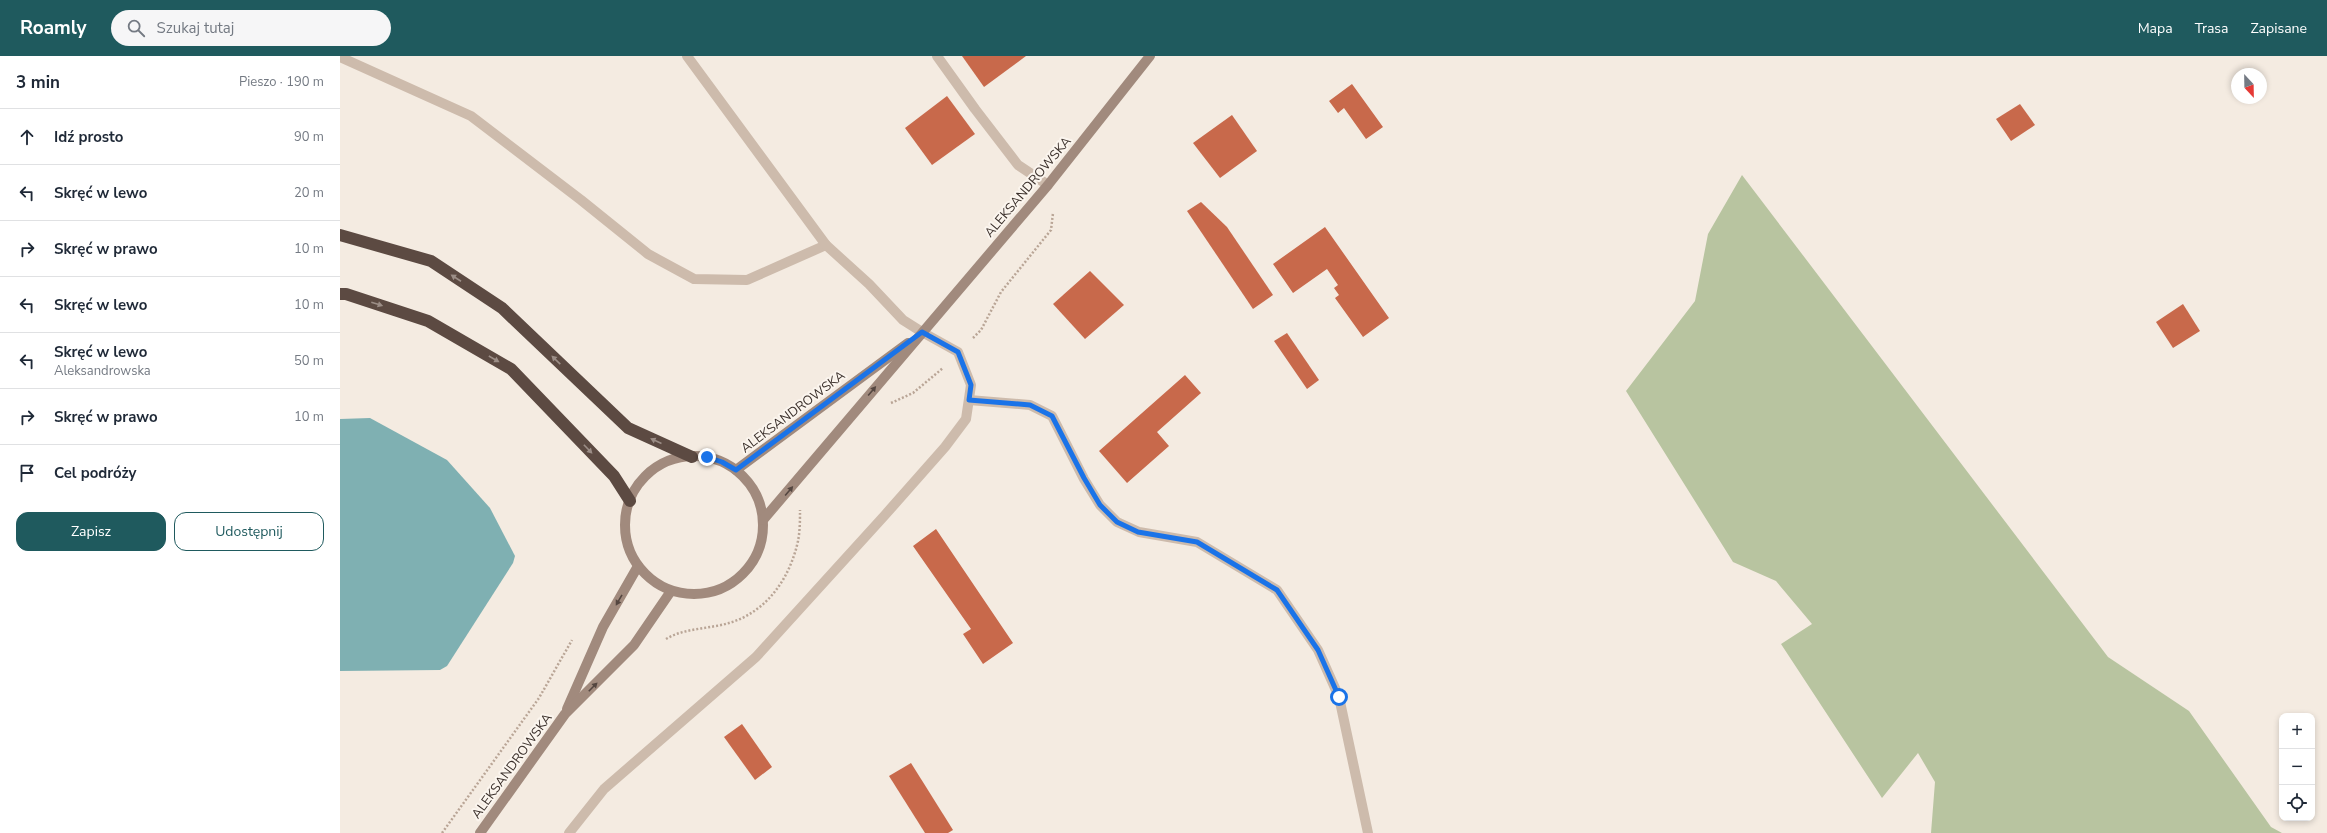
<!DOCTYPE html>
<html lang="pl">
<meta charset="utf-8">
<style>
:root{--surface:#fff;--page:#f6f6f7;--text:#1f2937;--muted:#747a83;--line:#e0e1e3;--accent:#1f5a5e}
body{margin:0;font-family:"Nunito Sans",sans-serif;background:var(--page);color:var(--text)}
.controls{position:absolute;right:12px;bottom:12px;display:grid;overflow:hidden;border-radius:8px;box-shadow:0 2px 6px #0003}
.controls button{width:36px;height:36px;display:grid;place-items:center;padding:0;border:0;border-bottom:1px solid var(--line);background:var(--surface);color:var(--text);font:20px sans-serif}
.compass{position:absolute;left:1891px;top:12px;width:36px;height:36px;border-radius:50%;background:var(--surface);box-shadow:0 2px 6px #0003;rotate:158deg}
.stop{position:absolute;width:12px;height:12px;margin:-9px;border:3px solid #1a73e8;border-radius:50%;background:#fff}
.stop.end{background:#1a73e8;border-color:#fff;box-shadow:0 1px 4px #0008}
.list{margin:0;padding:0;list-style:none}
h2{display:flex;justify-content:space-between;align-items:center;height:52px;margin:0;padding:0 16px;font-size:17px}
h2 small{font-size:13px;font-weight:400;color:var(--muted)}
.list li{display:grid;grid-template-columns:26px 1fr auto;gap:12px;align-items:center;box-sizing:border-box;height:56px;padding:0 16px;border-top:1px solid var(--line)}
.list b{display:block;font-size:15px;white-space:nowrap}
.list p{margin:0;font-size:13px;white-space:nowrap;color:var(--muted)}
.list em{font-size:13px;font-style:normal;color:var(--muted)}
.actions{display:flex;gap:8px;padding:12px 16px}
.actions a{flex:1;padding:9px 0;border:1px solid var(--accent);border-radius:12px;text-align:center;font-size:14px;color:var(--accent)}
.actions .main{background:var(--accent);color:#fff}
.icon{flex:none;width:22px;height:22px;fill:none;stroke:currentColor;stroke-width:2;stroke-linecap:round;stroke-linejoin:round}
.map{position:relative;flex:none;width:1987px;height:777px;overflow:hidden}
header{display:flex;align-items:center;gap:24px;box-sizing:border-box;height:56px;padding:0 20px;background:var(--accent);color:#fff}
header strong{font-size:19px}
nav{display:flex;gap:22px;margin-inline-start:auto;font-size:14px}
.search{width:280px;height:36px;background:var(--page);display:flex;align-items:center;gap:10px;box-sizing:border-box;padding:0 14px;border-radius:22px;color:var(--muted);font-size:15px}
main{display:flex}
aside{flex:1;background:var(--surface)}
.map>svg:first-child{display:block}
.green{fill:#b8c4a0}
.water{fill:#7fb0b2}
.building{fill:#c8694b}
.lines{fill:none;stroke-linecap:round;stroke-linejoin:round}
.path{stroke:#b9a596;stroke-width:2.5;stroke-dasharray:2 2;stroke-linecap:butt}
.lane{stroke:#cdbbac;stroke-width:10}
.street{stroke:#cdbbac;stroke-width:10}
.secondary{stroke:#a18a7d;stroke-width:10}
.highway{stroke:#5c4a42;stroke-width:12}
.oneway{fill:#9c8e87}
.oneway2{fill:#544640}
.route{stroke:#1a73e8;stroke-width:5}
.labels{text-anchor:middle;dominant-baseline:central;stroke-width:4;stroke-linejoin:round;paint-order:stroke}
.street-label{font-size:13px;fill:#3b302b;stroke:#fbf5ee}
</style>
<header>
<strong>Roamly</strong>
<div class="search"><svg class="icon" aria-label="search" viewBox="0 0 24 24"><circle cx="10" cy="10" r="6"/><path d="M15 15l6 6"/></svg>Szukaj tutaj</div>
<nav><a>Mapa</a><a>Trasa</a><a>Zapisane</a></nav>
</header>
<main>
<aside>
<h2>3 min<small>Pieszo · 190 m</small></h2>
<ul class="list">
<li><svg class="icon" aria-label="ahead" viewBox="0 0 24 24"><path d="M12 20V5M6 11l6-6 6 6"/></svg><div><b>Idź prosto</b></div><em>90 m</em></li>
<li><svg class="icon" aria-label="left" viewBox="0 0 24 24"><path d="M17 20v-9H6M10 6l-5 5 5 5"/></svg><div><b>Skręć w lewo</b></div><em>20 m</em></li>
<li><svg class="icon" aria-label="right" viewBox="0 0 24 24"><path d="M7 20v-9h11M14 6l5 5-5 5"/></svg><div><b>Skręć w prawo</b></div><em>10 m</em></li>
<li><svg class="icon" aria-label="left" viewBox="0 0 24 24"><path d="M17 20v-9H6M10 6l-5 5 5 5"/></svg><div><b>Skręć w lewo</b></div><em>10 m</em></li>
<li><svg class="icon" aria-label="left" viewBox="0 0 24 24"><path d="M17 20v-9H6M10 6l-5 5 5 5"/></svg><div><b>Skręć w lewo</b><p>Aleksandrowska</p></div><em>50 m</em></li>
<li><svg class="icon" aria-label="right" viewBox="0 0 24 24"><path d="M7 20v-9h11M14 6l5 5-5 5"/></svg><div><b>Skręć w prawo</b></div><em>10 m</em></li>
<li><svg class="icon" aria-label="arrive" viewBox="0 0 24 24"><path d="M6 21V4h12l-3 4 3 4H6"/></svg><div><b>Cel podróży</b></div></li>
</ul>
<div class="actions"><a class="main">Zapisz</a><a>Udostępnij</a></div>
</aside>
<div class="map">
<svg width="1987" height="777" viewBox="0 0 1987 777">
<rect width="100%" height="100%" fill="#f4ebe1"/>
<path class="green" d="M1402 119 1768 601 1849 655 1931 771 1942 777H1591L1595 726 1578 697 1542 742 1441 588 1472 568 1436 525 1393 506 1286 335 1355 245 1368 178Z"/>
<path class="water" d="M30 362 107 404 150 452 175 500 173 507 107 610 100 614 0 615V363Z"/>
<g class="building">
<path d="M622 0H686L644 31Z"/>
<path d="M1012 28 1043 71 1026 83 1004 52 998 57 989 45Z"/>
<path d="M607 40 635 78 592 109 565 72Z"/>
<path d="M1680 48 1695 69 1671 85 1656 63Z"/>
<path d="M892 59 917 95 880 122 853 87Z"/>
<path d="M861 146 887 171 933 239 913 253 847 155Z"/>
<path d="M985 171 1049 262 1023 281 995 242 999 239 994 232 998 229 987 213 953 237 933 208Z"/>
<path d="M750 215 784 249 745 283 713 248Z"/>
<path d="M1843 248 1860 275 1833 292 1816 266Z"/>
<path d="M947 277 979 324 967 333 934 285Z"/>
<path d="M845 319 861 337 817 376 829 390 787 427 759 395Z"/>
<path d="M596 473 673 587 643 608 623 578 631 573 573 490Z"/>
<path d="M402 668 432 711 415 724 384 681Z"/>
<path d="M571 707 613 774 608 777H585L549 720Z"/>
</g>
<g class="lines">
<g class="path">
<path d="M633 282 641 274 661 236 711 174 713 157"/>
<path d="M551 347 573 337 603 312"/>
<path d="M326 583C344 572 369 573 389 567 427 556 450 522 458 485 460 475 460 464 460 454"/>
<path d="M102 777 199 642 232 584"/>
</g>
<g class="lane">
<path d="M597 0 635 53 678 109 708 129"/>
<path d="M0 1 131 60 241 144 308 198 354 223 407 224 486 189"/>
<path d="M629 344 690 349 712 360 744 423 760 449 777 466 799 476 857 486 937 534 978 594 999 641 1028 777"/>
<path d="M229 777 264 733 416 601 545 459 605 391 626 363 631 329 618 296 582 276"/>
</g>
<path class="street" d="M347 0 486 189 529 228 563 264 582 276"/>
<g class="secondary">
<circle cx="354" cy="469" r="69"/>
<path d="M396 414 568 287"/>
<path d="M423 464 708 129 810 0"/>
<path d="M227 653 263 571 298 510"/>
<path d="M140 777 225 658 294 589 331 535"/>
</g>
<g class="highway">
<path d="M0 179 91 205 162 252 288 372 352 401"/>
<path d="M0 238H6L88 265 171 313 274 420 290 445"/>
</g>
</g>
<defs><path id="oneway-solid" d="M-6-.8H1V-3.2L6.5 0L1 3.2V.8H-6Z"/></defs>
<g class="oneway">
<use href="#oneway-solid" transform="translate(116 222) rotate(-147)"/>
<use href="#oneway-solid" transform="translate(37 248) rotate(18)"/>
<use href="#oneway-solid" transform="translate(154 303) rotate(30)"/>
<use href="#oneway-solid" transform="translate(216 304) rotate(-136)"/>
<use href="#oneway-solid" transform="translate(316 385) rotate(-156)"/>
<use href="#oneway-solid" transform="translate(248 393) rotate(46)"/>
</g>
<g class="oneway2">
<use href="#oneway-solid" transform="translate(532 335) rotate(-50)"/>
<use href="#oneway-solid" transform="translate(449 435) rotate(-50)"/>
<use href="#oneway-solid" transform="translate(279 544) rotate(120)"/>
<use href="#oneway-solid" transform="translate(253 631) rotate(-45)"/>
</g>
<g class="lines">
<path class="route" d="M367 401 382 406 396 414 582 276 618 296 631 329 629 344 690 349 712 360 744 422 760 449 777 466 798 476 857 486 937 534 978 594 999 641"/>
</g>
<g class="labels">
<g class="street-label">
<text transform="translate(688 131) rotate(-50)">ALEKSANDROWSKA</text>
<text transform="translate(453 356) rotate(-37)">ALEKSANDROWSKA</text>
<text transform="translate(172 710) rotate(-54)">ALEKSANDROWSKA</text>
</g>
</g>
</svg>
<div class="controls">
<button>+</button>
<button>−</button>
<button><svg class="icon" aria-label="locate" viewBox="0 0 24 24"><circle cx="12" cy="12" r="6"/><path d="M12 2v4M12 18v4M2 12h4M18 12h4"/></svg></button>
</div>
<svg class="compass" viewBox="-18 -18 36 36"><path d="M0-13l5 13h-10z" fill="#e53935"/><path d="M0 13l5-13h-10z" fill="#747a83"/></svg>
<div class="stop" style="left:999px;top:641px"></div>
<div class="stop end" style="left:367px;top:401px"></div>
</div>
</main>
